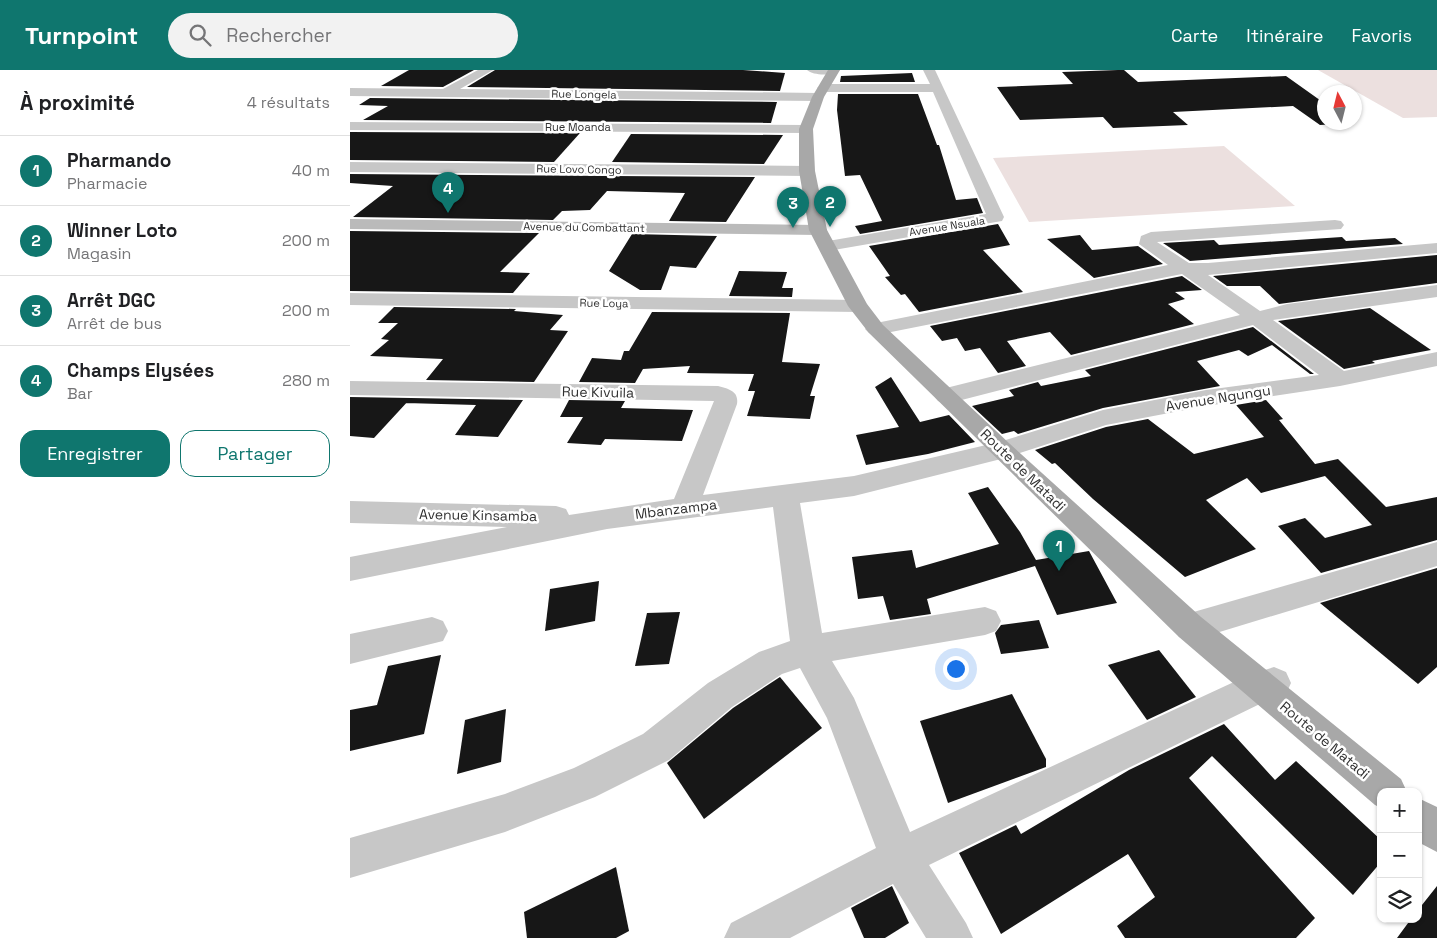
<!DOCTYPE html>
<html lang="fr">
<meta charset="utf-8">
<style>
:root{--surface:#fff;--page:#f2f2f2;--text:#202124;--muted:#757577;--line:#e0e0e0;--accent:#0f766e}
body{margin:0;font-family:"Space Grotesk",sans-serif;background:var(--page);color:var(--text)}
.controls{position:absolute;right:15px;bottom:15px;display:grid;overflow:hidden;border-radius:10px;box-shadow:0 1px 4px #0004}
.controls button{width:45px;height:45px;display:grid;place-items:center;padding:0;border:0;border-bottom:1px solid var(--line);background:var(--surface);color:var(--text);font:25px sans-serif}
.compass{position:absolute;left:967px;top:15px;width:45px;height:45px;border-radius:50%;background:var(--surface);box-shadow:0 1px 4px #0004;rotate:353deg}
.you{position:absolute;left:605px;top:598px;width:18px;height:18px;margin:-12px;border:4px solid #fff;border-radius:50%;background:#1a73e8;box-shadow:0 0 0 8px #1a73e833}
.badge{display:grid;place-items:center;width:32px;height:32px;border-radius:50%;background:var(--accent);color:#fff;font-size:16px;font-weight:700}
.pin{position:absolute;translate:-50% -41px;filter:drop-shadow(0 1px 2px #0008)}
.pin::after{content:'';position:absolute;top:26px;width:18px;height:15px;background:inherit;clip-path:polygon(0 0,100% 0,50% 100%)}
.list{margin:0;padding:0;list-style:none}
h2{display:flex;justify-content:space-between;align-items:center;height:65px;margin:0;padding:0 20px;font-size:21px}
h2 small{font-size:16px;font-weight:400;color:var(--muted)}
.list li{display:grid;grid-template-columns:32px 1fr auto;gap:15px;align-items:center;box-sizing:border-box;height:70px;padding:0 20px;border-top:1px solid var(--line)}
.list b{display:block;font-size:19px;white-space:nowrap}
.list p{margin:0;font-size:16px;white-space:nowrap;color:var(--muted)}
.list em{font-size:16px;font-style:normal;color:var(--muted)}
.actions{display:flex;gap:10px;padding:15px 20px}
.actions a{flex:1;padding:11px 0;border:1px solid var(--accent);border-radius:15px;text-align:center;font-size:18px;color:var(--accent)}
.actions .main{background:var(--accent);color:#fff}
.icon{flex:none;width:28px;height:28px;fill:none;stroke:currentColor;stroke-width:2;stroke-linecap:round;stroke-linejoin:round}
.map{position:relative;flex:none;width:1087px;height:868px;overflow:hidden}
header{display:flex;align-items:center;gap:30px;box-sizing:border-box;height:70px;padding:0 25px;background:var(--accent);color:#fff}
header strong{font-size:24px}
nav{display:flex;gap:28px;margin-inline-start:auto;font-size:18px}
.search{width:350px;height:45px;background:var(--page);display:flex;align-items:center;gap:12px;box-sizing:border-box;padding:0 18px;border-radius:28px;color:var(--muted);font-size:19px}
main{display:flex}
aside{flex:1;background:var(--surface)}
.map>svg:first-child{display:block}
.green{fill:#ece0df}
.building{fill:#171717}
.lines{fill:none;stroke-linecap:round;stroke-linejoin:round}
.street{fill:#c7c7c7;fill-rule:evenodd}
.secondary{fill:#bababa;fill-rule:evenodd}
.primary{fill:#a8a8a8;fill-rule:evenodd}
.labels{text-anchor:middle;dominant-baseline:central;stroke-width:5;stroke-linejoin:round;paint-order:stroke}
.far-street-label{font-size:11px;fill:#303030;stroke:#fff}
.street-label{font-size:14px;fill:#303030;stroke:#fff}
</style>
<header>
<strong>Turnpoint</strong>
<div class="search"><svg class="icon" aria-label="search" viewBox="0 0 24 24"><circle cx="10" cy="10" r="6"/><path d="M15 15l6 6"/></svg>Rechercher</div>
<nav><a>Carte</a><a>Itinéraire</a><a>Favoris</a></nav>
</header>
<main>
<aside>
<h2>À proximité<small>4 résultats</small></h2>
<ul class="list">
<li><span class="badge">1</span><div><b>Pharmando</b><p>Pharmacie</p></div><em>40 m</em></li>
<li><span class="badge">2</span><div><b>Winner Loto</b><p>Magasin</p></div><em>200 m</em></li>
<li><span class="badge">3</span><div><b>Arrêt DGC</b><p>Arrêt de bus</p></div><em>200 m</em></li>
<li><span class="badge">4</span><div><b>Champs Elysées</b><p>Bar</p></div><em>280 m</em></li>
</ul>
<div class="actions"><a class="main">Enregistrer</a><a>Partager</a></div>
</aside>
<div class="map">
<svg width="1087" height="868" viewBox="0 0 1087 868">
<rect width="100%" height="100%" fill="#fff"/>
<g class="green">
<path d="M968 0H1087V47L1053 48Z"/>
<path d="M874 76 945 136 679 152 643 88Z"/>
</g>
<g class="building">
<path d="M59 0H124L93 17 31 16Z"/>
<path d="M145 0H393L435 3 430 21 117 17Z"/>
<path d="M768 0H774L788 12 936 6 974 33V52L1004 53 970 55 943 36 823 42 838 55 763 58 753 47 670 50 647 17 723 14 712 2Z"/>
<path d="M562 3 565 12H490L491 6Z"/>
<path d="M488 24H568L587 75H589L606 130 627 128 633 143 510 164 505 156 532 151 510 105 495 106 487 40Z"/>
<path d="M20 28 427 32 421 53H441H440L13 50 38 36 9 35Z"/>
<path d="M0 62 230 63 204 92 0 90Z"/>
<path d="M281 64 433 65 414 94 262 92Z"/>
<path d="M0 104 405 107 376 152 319 151 335 123 257 121 240 140 212 141 203 150 3 147 43 116 0 113Z"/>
<path d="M648 154 660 175 633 180 673 222 569 242 555 224 551 225 535 207 540 206 519 176Z"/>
<path d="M0 161 189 163 150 202 180 203 163 223 0 221Z"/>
<path d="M282 164 367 166 346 198 320 196 311 220H290L259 201Z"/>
<path d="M730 165 742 180 788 176 813 194 744 208 697 169Z"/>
<path d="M992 167 996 171 1045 168 1053 174 840 191 813 173 864 170 869 175Z"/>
<path d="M1087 185V213L929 234 910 216H877L863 206Z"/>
<path d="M389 201 437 202 432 218H443L442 227 379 226Z"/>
<path d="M832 206 852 220 825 222 835 229 818 234 844 254 721 285 700 262 657 271 676 296 648 303 630 278 615 281 607 268 592 271 580 256Z"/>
<path d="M44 237 166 239 164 241 213 245 200 260 218 261 184 312 76 310 93 289 20 286 39 270 31 269 48 253H28Z"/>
<path d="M1020 238 1081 280 1022 291 1025 293 994 299 928 251Z"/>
<path d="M302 242 440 243 432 292 470 294 460 326H465L460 349 397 346 405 321H398L404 304 337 303 340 296 293 299 285 313 229 312 242 288 271 290 274 281H279Z"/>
<path d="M903 257 964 304H960L922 275 898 286 889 280 847 291 870 316 753 338 668 364 664 361 652 364 622 336 664 326 659 320 688 312 691 316 741 306 735 300Z"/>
<path d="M541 307 570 352 599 345 625 372 578 384 516 395 506 365 549 357 525 317Z"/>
<path d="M0 327 61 328 173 330 148 367 105 365 126 335 56 333 60 329 24 368 0 366Z"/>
<path d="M219 330 275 331 271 338 343 340 332 371 255 369 251 375 217 373 233 347H210Z"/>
<path d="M916 330 933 349 929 350 965 394 988 389 1036 437 1087 427V470L971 503 928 456 955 448 975 468 1022 455 975 406 911 423 897 408 856 430 906 479 835 507 743 429 705 393 702 394 685 380 756 357 798 349 844 384 914 367 886 335Z"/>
<path d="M638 417 670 462 686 490 739 481 767 533 707 545 685 496 577 529 581 544 540 550 533 526 508 529 502 487 562 480 566 498 649 474 618 423Z"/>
<path d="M1087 498V597L1068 614 970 533Z"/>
<path d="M249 511 245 551 195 561 200 519Z"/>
<path d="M330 542 319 594 285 596 297 543Z"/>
<path d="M689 550 699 578 651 584 645 563 651 555Z"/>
<path d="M809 580 846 627 797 650 758 595Z"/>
<path d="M91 585 74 664 0 681V640L27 635 38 596Z"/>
<path d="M430 607 472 658 354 749 317 693 383 638Z"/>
<path d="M662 624 696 689V697L598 733 570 651Z"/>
<path d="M156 639 151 692 107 704 115 650Z"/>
<path d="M874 654 925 710 946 691 1031 770V792L1003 825 862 686 839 708 965 848 946 868H775L767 856 805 827 778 784 651 864 609 783 666 755 671 764 779 700Z"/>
<path d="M266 797 279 861 266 868H177L174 842Z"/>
<path d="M542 816 559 853 535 868H514L501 838Z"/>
<path d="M1087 816V868H1047L1061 849H1068V840Z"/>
</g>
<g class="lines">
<g class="street">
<path d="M128 0H143L110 19 468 23 474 27 468 31 0 26V18L93 19Z"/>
<path d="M457 0H490C483 6 464 6 457 0Z"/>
<path d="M573 0H585L654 147 652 151 646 152 478 181 472 180 469 176 472 172 478 171 636 144 583 22H473L467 18 473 14H580Z"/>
<path d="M0 52 456 55 463 59 456 63 0 60Z"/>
<path d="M0 92 457 96 465 101 457 106 0 102Z"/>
<path d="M985 150 991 151 994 155 991 159 807 172 839 193H858L1087 173V183L858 205 910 241 937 234 1087 215V227L923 250 994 301 1087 282V296L990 316 856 336 756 355 651 389 504 426 450 433 472 563 635 537 646 541 651 551 646 561 635 565 482 591 504 628 560 762 899 605 924 597 936 602 941 613 936 624 916 631 579 795 616 853 623 868H576L543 814 440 868H374L381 853 526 778 477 648 450 598 432 604 382 637 319 690 245 727 155 762 0 808V768L155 724 224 698 293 664 358 613 409 582 440 571 423 437 257 459 0 511V487L157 457 0 453V431L206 436 216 439 219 445 324 429 364 331 0 325V311L368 316C379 319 389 321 387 334L353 425 504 406 649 372 753 340 856 320 969 305 903 255 596 334 588 331 584 326 588 321 596 318 890 245 832 204 526 265 519 263 515 259 519 255 526 253 818 195 789 174 791 166 801 162Z"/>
<path d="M0 223 508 230 515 232 518 236 515 240 508 242 0 235Z"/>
<path d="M1087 472V496L840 571 829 567 824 557 829 547 840 543Z"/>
<path d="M82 547 93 551 98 561 93 571 0 594V564Z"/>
</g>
<path class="secondary" d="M0 149 468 155 474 156 477 160 474 164 468 165 0 159Z"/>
<g class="primary">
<path d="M478 0H490L474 27 463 59 465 101 477 160 517 234 533 255 660 374 851 547 1051 709 1057 722H1031V738L1025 735 829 567 519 263 498 236 459 160 449 101V59L462 27Z"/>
<path d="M1068 728 1087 737V782L1068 772Z"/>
</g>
</g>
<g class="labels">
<g class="far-street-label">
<text transform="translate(234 24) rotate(1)">Rue Longela</text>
<text x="228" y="57">Rue Moanda</text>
<text transform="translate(229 99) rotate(1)">Rue Lovo Congo</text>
<text transform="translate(597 156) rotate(-9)">Avenue Nsuala</text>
<text transform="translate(234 157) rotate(1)">Avenue du Combattant</text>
<text transform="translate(254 233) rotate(1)">Rue Loya</text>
</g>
<g class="street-label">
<text transform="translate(248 322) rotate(1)">Rue Kivuila</text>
<text transform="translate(868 328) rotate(-9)">Avenue Ngungu</text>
<text transform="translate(673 400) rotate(44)">Route de Matadi</text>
<text transform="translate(326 439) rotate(-7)">Mbanzampa</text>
<text transform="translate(128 445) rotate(1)">Avenue Kinsamba</text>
<text transform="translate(975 670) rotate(40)">Route de Matadi</text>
</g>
</g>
</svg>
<div class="controls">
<button>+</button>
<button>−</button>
<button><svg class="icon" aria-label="layers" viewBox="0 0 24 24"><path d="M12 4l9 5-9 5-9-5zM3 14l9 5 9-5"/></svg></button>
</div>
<svg class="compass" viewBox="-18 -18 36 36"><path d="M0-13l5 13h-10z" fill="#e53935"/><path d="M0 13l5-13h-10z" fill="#757577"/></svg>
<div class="you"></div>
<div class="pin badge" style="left:709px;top:501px">1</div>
<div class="pin badge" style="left:480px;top:157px">2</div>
<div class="pin badge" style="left:443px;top:158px">3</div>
<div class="pin badge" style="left:98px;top:143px">4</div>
</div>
</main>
